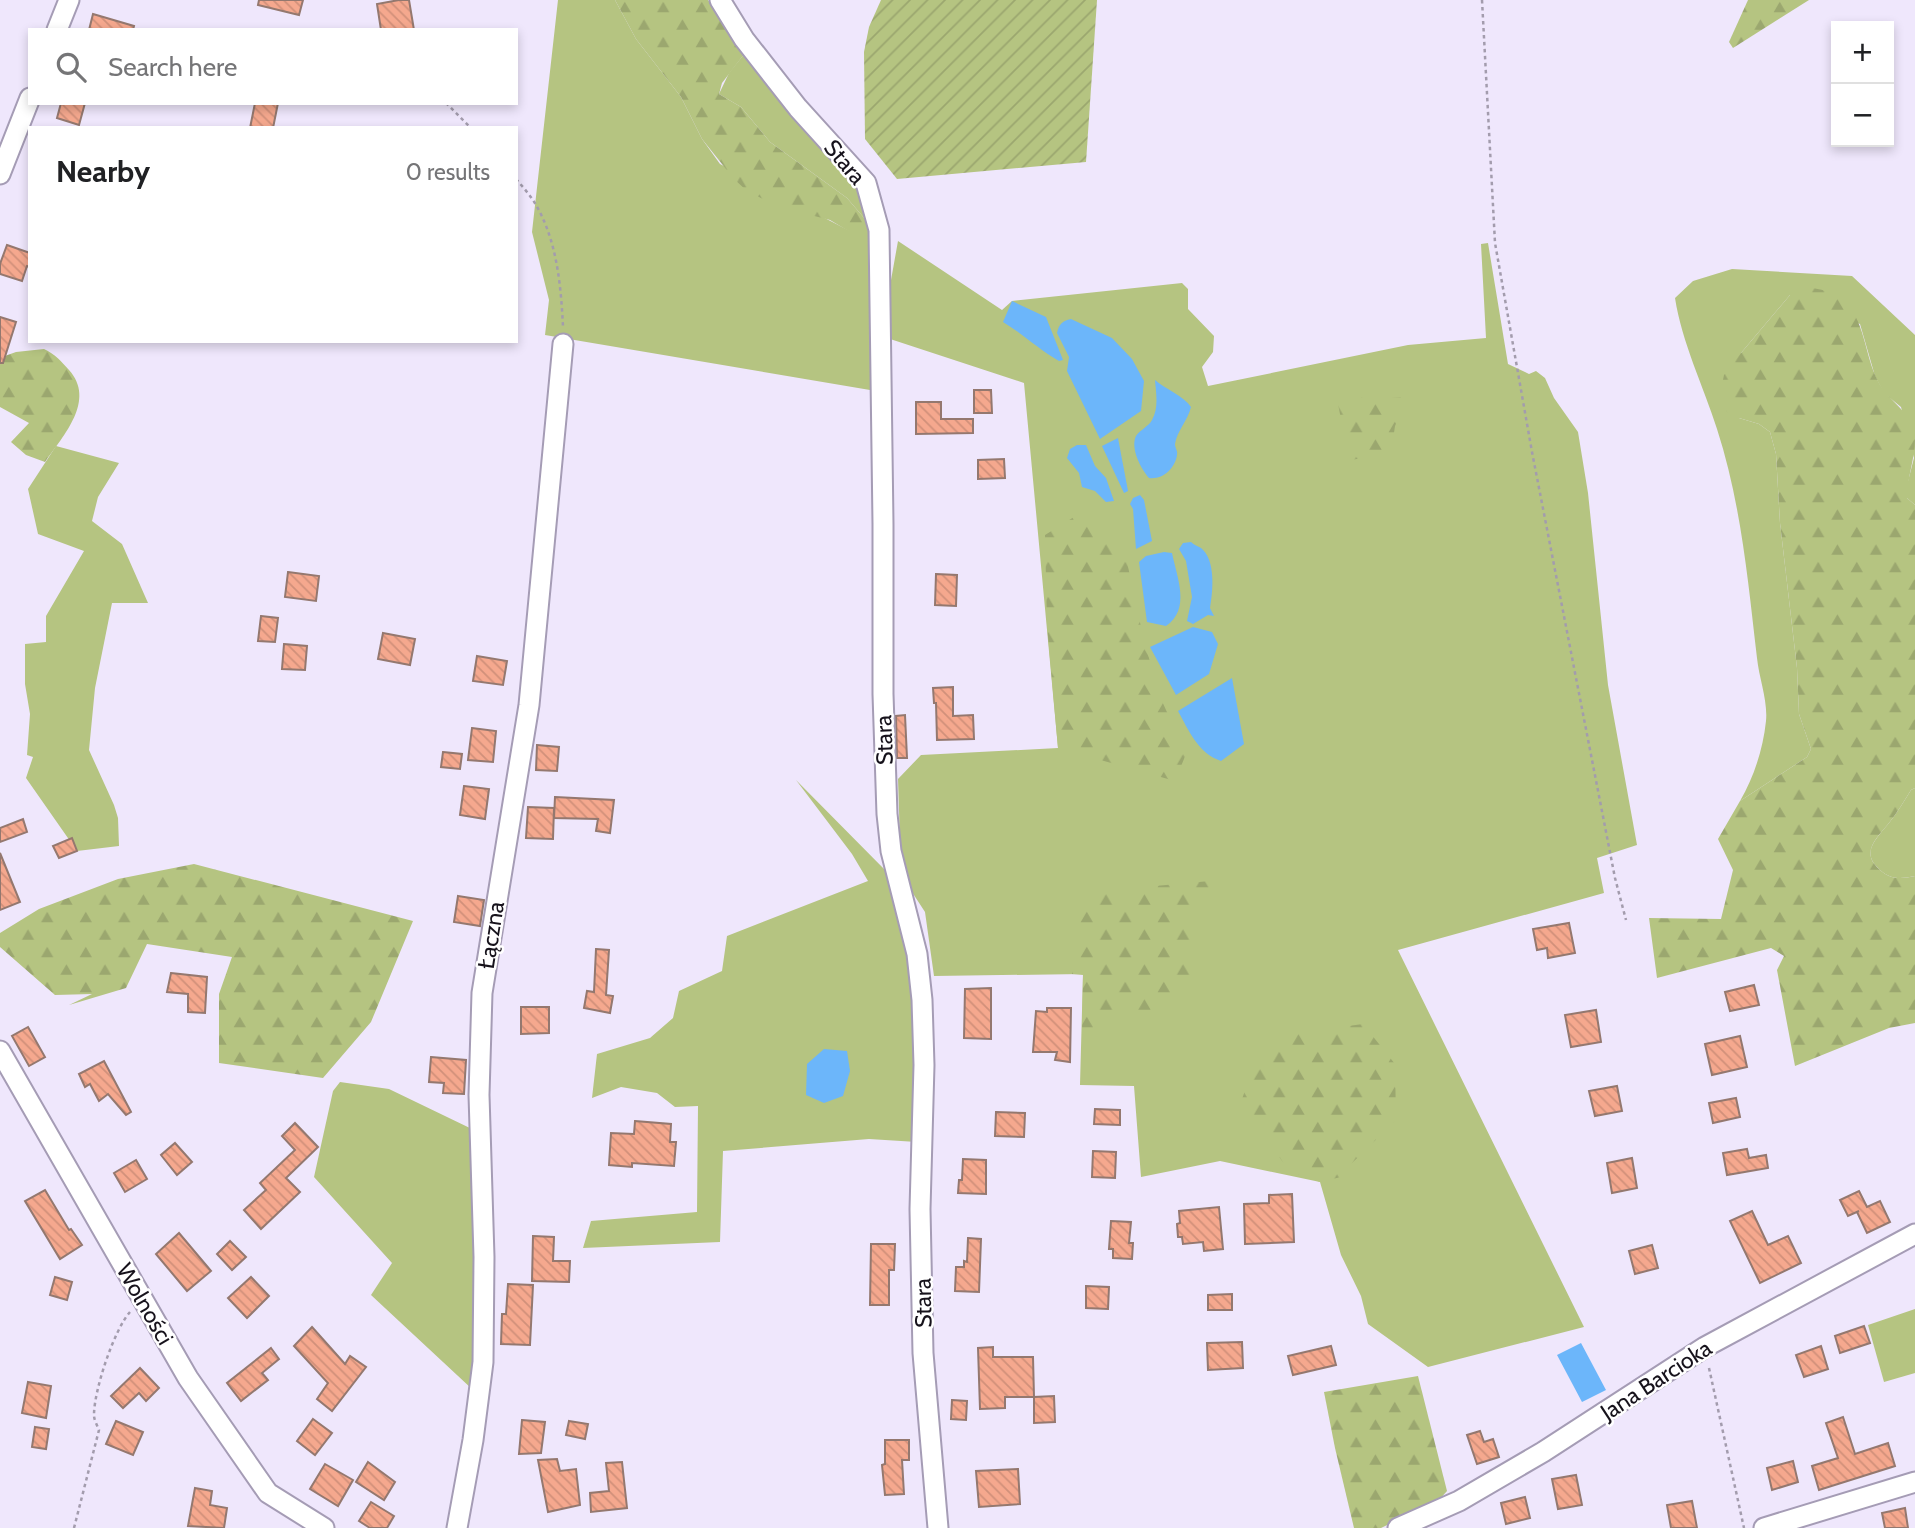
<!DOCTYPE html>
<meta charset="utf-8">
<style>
:root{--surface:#fff;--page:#f6f6f6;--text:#202124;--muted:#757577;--line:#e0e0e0}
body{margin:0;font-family:Cabin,sans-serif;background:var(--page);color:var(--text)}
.controls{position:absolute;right:21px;top:21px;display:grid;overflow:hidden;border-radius:0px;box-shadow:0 4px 10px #0003}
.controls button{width:63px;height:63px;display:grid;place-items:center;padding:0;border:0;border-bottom:2px solid var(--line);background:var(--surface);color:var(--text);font:35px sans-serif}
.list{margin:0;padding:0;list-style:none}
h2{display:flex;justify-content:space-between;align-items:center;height:91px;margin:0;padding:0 28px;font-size:30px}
h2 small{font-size:23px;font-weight:400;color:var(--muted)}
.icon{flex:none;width:38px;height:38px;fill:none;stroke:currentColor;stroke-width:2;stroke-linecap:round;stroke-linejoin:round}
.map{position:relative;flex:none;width:1915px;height:1528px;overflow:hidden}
.search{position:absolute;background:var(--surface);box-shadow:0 4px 10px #0003;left:28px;top:28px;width:490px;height:77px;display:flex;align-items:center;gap:18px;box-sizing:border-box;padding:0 24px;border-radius:0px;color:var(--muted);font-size:26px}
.panel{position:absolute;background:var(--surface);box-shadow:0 4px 10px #0003;left:28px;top:126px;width:490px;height:217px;border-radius:0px}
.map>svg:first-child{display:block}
.grass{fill:#b5c481}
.forest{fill:url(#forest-firs)}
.garden{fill:url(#garden-furrows)}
.water{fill:#6cb6fa}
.building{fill:url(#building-back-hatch);stroke:#94786f;stroke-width:2}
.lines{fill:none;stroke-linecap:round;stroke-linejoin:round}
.minor-casing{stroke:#a59cb5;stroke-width:23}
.path{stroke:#a39cad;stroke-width:2.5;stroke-dasharray:3.5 3.5;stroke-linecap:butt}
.minor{stroke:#fff;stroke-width:19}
.labels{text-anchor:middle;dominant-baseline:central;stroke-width:5;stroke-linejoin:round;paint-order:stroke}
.street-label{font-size:23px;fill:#16121b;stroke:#fff}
</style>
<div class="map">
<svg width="1915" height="1528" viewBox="0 0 1915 1528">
<defs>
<pattern id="forest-firs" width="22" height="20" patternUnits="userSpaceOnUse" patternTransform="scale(1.75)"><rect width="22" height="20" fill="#b5c481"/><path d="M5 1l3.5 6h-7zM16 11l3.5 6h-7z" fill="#9ba76f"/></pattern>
<pattern id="garden-furrows" width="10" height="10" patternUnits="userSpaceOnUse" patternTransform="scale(1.75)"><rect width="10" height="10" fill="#b5c481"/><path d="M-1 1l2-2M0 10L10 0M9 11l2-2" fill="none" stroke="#9ba76f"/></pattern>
<pattern id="building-back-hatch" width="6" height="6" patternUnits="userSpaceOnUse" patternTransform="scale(1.75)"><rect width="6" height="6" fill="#f5a88e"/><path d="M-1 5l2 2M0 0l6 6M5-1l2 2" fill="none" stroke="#d1907a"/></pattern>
</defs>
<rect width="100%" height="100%" fill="#efe7fc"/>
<g class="grass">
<path d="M558 0H615L636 39 681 97 702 139 720 164 879 246 870 390 545 335 549 300 532 232Z"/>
<path d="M745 53 858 188 871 226 847 198 770 142 741 107 719 94 729 73Z"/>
<path d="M898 241 1002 310 1012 301 1182 283 1188 289V309L1214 336 1213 352 1202 367 1208 386 1408 345 1486 338 1481 244 1488 243 1508 364 1529 374 1536 371 1545 378 1554 398 1578 432 1588 493 1608 685 1637 845 1597 858 1604 893 1398 950 1584 1327 1428 1367 1368 1324 1361 1296 1341 1255 1320 1182 1220 1161 1141 1177 1134 1086 1080 1085 1083 974 934 976 925 912 912 892 900 842 898 779 921 755 1058 748 1024 383 881 336Z"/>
<path d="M1732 269 1852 276 1915 335V505L1907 498V485L1914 458 1901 407 1884 393 1875 376 1860 324 1790 295 1741 353 1739 418 1759 424 1770 432 1776 454 1780 523 1797 668 1799 714 1811 749 1807 757 1740 801C1754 777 1763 749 1766 721 1768 701 1759 678 1757 658 1748 581 1741 503 1717 429 1703 385 1682 343 1675 298L1693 281Z"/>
<path d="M56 446 119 463 98 497 92 521 122 544 148 603H112L95 688 89 750 114 805 118 818 119 846 77 851 26 778 33 757 27 755 30 714 25 684V644L46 642V616L84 551 38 534 28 489Z"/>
<path d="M796 780 886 871 911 952 917 1142 869 1139 723 1151 720 1242 583 1248 591 1221 697 1212 698 1106 675 1107 657 1093 621 1087 592 1098 597 1054 650 1038 673 1018 679 991 722 971 727 936 868 881 852 854Z"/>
<path d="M1915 788V876C1901 879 1890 880 1879 869 1860 852 1877 838 1889 823 1897 813 1904 801 1911 790Z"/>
<path d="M340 1082 389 1089 474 1130 478 1347 472 1389 371 1295 392 1263 314 1177 333 1091Z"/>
<path d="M1915 1309V1373L1884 1382 1868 1325Z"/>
</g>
<g class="forest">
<path d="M615 0H708L745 53 722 83 719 94 741 107 770 142 847 198 871 226 870 244 830 220 779 207 747 191 734 179 702 139 681 97 636 39Z"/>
<path d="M1748 0H1809L1733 48 1729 42Z"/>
<path d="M1805 286C1815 289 1834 291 1841 298 1866 319 1864 355 1878 381 1889 403 1913 411 1915 439 1915 459 1907 477 1907 498L1915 505V788L1911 790C1904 801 1897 813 1889 823 1877 838 1860 852 1879 869 1890 880 1901 879 1915 876V1023L1889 1028 1795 1066 1777 970 1784 956 1771 948 1657 978 1649 918 1721 919 1733 870 1718 839 1740 801 1807 757 1811 749 1799 714 1797 668 1780 523 1776 454 1770 432 1759 424 1739 418 1727 412 1720 394 1724 375 1741 353 1790 295Z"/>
<path d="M44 349C55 354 61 361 69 370 96 400 64 435 45 462L26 455 11 442 29 423 0 407V362L2 357 16 352Z"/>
<path d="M1364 397 1382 399 1401 397 1406 402 1395 426 1391 453 1351 460 1346 444 1338 404Z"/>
<path d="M1074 517 1110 540 1127 562 1144 641 1161 699 1186 754 1175 781 1058 748 1047 625 1045 535Z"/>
<path d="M194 864 413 921 371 1022 323 1078 219 1063V994L232 957 147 944 126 988 69 1005 92 994 55 995 0 947V933L39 909 118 879Z"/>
<path d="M1221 880 1191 928 1194 975 1165 1007 1114 1017 1082 1034 1083 975 1072 974 1078 893Z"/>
<path d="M1363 1024 1395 1064 1396 1120 1346 1169 1345 1176 1320 1182 1295 1173 1282 1161 1271 1145 1267 1133 1242 1099 1259 1052 1281 1035Z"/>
<path d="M1418 1376 1447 1491 1439 1500 1381 1528H1354L1335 1448 1324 1392Z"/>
</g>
<path class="garden" d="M881 0H1097L1086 162 897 179 865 139 864 52 869 27Z"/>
<g class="water">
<path d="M1012 301 1046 317 1063 360 1059 361C1039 350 1023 334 1003 322Z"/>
<path d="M1071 319 1112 338 1132 359 1144 381 1141 411 1100 439 1067 371 1069 357 1057 333C1059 324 1062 321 1071 319Z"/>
<path d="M1155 380C1165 389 1184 396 1191 407 1188 420 1177 431 1175 444 1175 448 1178 451 1177 455 1175 469 1162 480 1149 478 1141 469 1130 448 1136 436 1140 430 1149 426 1152 420 1159 408 1156 393 1155 380Z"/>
<path d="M1118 438 1128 491 1124 493 1102 446Z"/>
<path d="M1077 445H1086L1095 466 1106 478 1114 501 1106 502 1095 491 1082 487 1079 473 1067 458 1070 449Z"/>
<path d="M1140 495 1144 500 1152 541 1136 549 1133 509 1130 504 1133 498Z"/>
<path d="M1191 542C1194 545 1198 546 1201 548 1216 560 1213 591 1210 608L1214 616 1208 615 1193 624 1187 621 1192 597 1186 561 1179 549 1183 543Z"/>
<path d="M1164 552 1172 553C1177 578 1191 609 1166 626L1147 622 1139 562 1146 556Z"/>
<path d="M1193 627 1212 632 1218 644 1209 674 1176 695 1150 647Z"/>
<path d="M1232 678 1244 744 1221 761C1198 753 1189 731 1178 711Z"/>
<path d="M824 1049 847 1051 850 1071 843 1096 824 1103 806 1095 807 1064Z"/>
<path d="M1581 1343 1606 1390 1582 1402 1557 1355Z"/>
</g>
<g class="building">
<path d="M259 0H303L299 15 258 5Z"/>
<path d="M399 0H409L414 30H381L377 4Z"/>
<path d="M93 14 134 26 133 30H89Z"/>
<path d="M61 103H85L79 125 57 118Z"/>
<path d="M255 103H278L273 128H250Z"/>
<path d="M7 245 30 253V267L27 266 22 281 0 274V264Z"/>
<path d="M0 317 16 322 3 363H0Z"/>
<path d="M974 390H991L992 413H974Z"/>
<path d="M916 402H941V419H973V433L916 434Z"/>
<path d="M1004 459 1005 478 978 479V460Z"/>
<path d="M288 572 319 576 316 601 285 597Z"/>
<path d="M936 574 957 575 956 606 935 605Z"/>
<path d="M261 616 278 618 275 642 258 641Z"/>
<path d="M383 633 415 639 410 665 378 659Z"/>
<path d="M284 644 307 646 305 670 282 669Z"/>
<path d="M477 656 507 661 503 685 473 681Z"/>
<path d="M953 687V716L973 715 974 739 937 740 936 703H934L933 688Z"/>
<path d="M905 715 907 758H897L896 716Z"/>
<path d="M472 728 496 731 493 762 468 760Z"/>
<path d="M537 745 559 747 557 771 536 770Z"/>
<path d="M443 752 462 754 460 769 441 767Z"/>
<path d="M464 786 489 789 485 819 460 815Z"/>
<path d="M555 797 614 800 610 833 596 831 598 819 554 818Z"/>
<path d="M528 807 554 808 553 839 526 838Z"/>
<path d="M23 819 27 832 0 842V828Z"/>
<path d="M72 838 77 851 59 858 53 846Z"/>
<path d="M0 853 20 902 0 910Z"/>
<path d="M458 896 484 900 480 926 454 922Z"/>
<path d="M1569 923 1575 953 1548 958 1547 948 1537 950 1533 929Z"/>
<path d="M596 949 609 950 606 995 613 996 610 1013 584 1008 587 991 594 992Z"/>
<path d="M171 973 207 977 205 1013 188 1012V994L167 992Z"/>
<path d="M1754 985 1759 1005 1730 1011 1725 992Z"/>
<path d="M991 988V1039L964 1038 965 989Z"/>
<path d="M521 1007H549V1033L521 1034Z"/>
<path d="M1047 1008H1071L1070 1062 1055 1060 1057 1052H1033L1036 1011 1047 1012Z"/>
<path d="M1596 1010 1601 1042 1571 1047 1565 1015Z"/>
<path d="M28 1027 45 1057 29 1066 12 1036Z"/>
<path d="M1740 1036 1747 1067 1712 1075 1705 1044Z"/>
<path d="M431 1057 466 1060 464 1094 443 1093 444 1083 429 1082Z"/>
<path d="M104 1061 131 1112 126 1115 108 1094 99 1101 90 1084 85 1087 79 1074Z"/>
<path d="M1617 1086 1622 1111 1595 1116 1589 1091Z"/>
<path d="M1736 1098 1740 1117 1713 1123 1709 1103Z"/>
<path d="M1095 1109 1120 1110V1125L1094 1124Z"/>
<path d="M996 1112 1025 1113 1024 1137 995 1136Z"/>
<path d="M635 1121 671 1124 670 1142H676L674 1166 632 1163V1167L609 1165 611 1133 634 1134Z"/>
<path d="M295 1123 318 1147 286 1178 300 1192 261 1229 244 1210 266 1190 260 1183 295 1150 282 1136Z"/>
<path d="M175 1143 192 1162 177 1175 161 1155Z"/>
<path d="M1747 1149 1749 1158 1766 1155 1768 1168 1727 1175 1723 1153Z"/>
<path d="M1093 1151 1116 1152 1115 1178 1092 1177Z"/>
<path d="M1632 1158 1637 1188 1612 1193 1607 1163Z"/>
<path d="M963 1159 986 1160V1194L958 1193 959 1180H962Z"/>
<path d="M136 1160 147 1179 125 1192 114 1173Z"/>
<path d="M45 1190 69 1230 71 1229 82 1245 60 1259 25 1201Z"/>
<path d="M1859 1191 1867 1207 1880 1201 1890 1222 1867 1233 1857 1212 1859 1211 1848 1216 1840 1200Z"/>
<path d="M1292 1194 1294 1242 1245 1244 1244 1204 1269 1203V1195Z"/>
<path d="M1219 1207 1223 1249 1204 1251 1203 1242 1183 1244 1182 1237H1178L1177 1224 1180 1223 1179 1211Z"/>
<path d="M1752 1211 1768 1245 1788 1236 1801 1263 1760 1283 1730 1221Z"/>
<path d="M1111 1221 1131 1222 1129 1243H1133L1132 1259 1113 1258V1249H1109Z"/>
<path d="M179 1233 211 1271 187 1291 156 1254Z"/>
<path d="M533 1236 554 1237 553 1261H570L569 1282 532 1281Z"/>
<path d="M968 1238 981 1239 979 1292 955 1291 956 1267H964V1261L967 1262Z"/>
<path d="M230 1241 246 1257 232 1270 217 1254Z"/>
<path d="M871 1244H895L894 1270H889V1305H870Z"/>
<path d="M1652 1245 1658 1268 1635 1274 1629 1251Z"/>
<path d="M55 1277 72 1282 67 1300 50 1295Z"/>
<path d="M251 1277 269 1296 247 1318 228 1298Z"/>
<path d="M508 1284 533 1285 530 1345 501 1344 502 1314H506Z"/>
<path d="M1086 1286 1109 1287 1108 1309 1086 1308Z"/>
<path d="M1232 1294V1310H1208V1295Z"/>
<path d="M1864 1326 1870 1343 1840 1353 1835 1336Z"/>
<path d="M312 1327 345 1364 350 1356 366 1367 332 1411 317 1399 328 1383 294 1346Z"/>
<path d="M1242 1342 1243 1368 1208 1370 1207 1343Z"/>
<path d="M1331 1346 1336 1365 1293 1375 1288 1356Z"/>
<path d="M1821 1346 1828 1369 1804 1377 1796 1355Z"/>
<path d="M993 1347V1357H1033L1034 1397H1005V1408L980 1409 978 1348Z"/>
<path d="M271 1348 279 1359 262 1373 268 1380 241 1401 227 1383Z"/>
<path d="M140 1368 159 1388 146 1401 139 1393 123 1408 111 1396Z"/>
<path d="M28 1382 51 1386 46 1418 22 1413Z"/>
<path d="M1054 1396 1055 1422 1034 1423V1397Z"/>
<path d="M952 1400 967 1401 966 1420 951 1419Z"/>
<path d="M1843 1417 1855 1454 1888 1443 1895 1466 1819 1490 1812 1466 1838 1458 1826 1423Z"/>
<path d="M313 1419 332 1433 315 1455 297 1441Z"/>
<path d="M522 1420 545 1422 541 1453 519 1454Z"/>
<path d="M116 1421 143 1432 133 1455 106 1444Z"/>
<path d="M569 1421 588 1424 585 1439 566 1435Z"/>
<path d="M35 1427 49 1429 46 1449 32 1447Z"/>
<path d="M1480 1431 1484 1442 1493 1439 1499 1457 1477 1464 1467 1435Z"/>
<path d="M885 1440H909V1460H902L904 1494 885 1495 882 1465 885 1464Z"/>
<path d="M557 1459 560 1471 576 1469 580 1505 548 1512 538 1460Z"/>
<path d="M1793 1461 1798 1482 1772 1490 1767 1468Z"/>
<path d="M368 1462 395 1482 384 1500 356 1482Z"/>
<path d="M622 1462 627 1508 591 1512 590 1493 609 1491 606 1463Z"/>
<path d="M325 1464 353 1480 338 1506 310 1489Z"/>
<path d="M1018 1469 1020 1504 979 1507 976 1471Z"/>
<path d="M1576 1475 1582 1505 1558 1509 1552 1479Z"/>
<path d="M195 1488 212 1491 210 1505 227 1508 224 1528 188 1526Z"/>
<path d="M1525 1497 1530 1518 1506 1524 1501 1503Z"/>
<path d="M1692 1501 1697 1528H1671L1667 1505Z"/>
<path d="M371 1502 394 1516 387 1528H370L359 1521Z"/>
<path d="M1905 1508 1908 1528H1885L1882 1513Z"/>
</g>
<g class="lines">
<defs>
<g id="minor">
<path d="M720 0 744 39 798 108 866 183 879 230 883 524V694L887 814 891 851 917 954 922 1000 924 1065 920 1209 923 1353 938 1528"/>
<path d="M57 30 69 0"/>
<path d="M0 174 30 98"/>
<path d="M0 1051 188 1378 268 1493 324 1528"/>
<path d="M457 1528 473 1440 483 1362 484 1257 479 1095 482 993 529 705 563 344"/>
<path d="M1398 1528 1459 1501 1543 1452 1705 1347 1915 1234"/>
<path d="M1764 1528 1915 1482"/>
</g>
</defs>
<use href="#minor" class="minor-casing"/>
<g class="path">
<path d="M1482 0 1495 243 1532 452 1615 878 1626 920"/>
<path d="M446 103 471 128"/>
<path d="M516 179C523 187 531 196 536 205 557 241 561 286 563 327"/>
<path d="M1709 1368 1744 1528"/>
<path d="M74 1528 99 1430C97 1425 94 1420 94 1415 94 1390 114 1330 130 1312"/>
</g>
<use href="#minor" class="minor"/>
</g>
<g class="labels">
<g class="street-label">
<text transform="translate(845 162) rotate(50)">Stara</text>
<text transform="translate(884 740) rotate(-92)">Stara</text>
<text transform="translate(491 935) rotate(-81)">Łączna</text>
<text transform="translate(923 1303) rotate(-91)">Stara</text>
<text transform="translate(145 1304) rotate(60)">Wolności</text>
<text transform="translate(1656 1380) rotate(-33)">Jana Barcioka</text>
</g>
</g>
</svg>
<div class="controls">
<button>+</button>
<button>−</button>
</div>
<div class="search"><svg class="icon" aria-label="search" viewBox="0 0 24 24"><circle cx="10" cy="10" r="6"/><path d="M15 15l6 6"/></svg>Search here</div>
<section class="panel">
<h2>Nearby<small>0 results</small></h2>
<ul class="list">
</ul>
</section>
</div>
